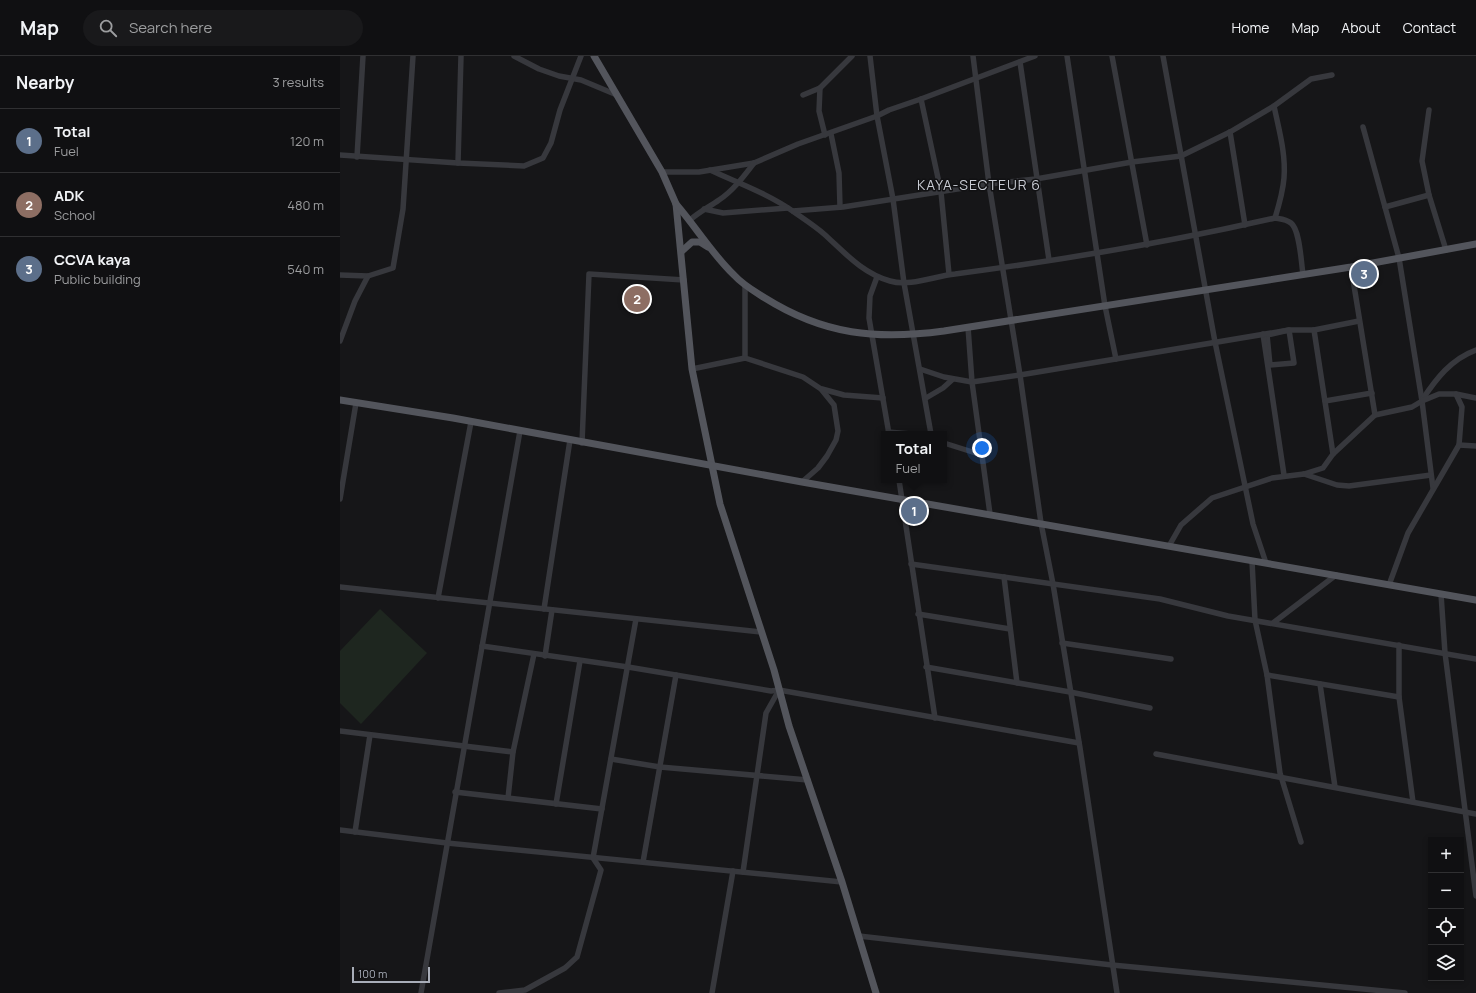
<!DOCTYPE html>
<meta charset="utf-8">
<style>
:root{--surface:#101012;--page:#19191b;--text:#f1f3f6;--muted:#9c9d9f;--line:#303032;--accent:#f2b134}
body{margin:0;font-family:Manrope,sans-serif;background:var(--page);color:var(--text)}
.controls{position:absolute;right:12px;bottom:12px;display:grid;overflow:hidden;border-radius:0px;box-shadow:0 2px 6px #0003}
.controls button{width:36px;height:36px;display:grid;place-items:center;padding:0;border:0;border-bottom:1px solid var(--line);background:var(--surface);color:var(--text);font:20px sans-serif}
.scale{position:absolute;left:12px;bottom:10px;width:78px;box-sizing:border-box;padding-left:4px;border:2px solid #a8adb8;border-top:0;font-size:11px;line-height:14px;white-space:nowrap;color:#a8adb8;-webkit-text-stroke:3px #111113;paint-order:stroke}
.you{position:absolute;left:642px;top:392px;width:14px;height:14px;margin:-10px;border:3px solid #fff;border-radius:50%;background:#1a73e8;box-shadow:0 0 0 6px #1a73e833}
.badge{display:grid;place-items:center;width:26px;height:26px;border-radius:50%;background:var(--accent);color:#fff;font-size:13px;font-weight:700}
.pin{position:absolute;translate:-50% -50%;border:2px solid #fff;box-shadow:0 1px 4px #0006}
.popup{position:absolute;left:541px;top:375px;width:66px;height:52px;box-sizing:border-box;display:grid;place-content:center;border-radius:0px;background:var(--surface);filter:drop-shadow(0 1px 3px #0005);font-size:13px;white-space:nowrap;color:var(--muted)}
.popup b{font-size:15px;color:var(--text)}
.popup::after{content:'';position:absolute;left:50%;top:100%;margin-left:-8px;border:8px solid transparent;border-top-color:var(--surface)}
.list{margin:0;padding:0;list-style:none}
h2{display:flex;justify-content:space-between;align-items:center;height:52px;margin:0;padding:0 16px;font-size:17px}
h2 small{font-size:13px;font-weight:400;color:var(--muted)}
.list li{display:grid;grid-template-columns:26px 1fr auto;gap:12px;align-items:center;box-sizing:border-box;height:64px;padding:0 16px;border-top:1px solid var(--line)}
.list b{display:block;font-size:15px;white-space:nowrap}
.list p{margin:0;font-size:13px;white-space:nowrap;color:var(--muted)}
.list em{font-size:13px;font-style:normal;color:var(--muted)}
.icon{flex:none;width:22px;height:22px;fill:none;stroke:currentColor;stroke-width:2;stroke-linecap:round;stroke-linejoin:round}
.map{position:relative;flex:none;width:1136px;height:937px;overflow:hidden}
header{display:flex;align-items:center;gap:24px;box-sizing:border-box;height:56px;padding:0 20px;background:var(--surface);border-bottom:1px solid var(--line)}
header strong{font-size:19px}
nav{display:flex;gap:22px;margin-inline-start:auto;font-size:14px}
.search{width:280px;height:36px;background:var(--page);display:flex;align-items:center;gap:10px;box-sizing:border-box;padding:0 14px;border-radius:22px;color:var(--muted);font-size:15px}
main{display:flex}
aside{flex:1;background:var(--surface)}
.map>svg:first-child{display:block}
.green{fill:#1e261f}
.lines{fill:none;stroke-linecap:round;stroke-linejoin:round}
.minor{stroke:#37383d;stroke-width:5.5}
.major{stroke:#53555c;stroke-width:7}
.labels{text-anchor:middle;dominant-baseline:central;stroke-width:3;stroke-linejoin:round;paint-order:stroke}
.neighbourhood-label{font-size:14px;letter-spacing:1px;fill:#c9ccd4;stroke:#111113}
</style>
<header>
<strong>Map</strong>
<div class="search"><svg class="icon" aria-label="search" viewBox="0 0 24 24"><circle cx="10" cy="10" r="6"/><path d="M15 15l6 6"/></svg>Search here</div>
<nav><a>Home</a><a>Map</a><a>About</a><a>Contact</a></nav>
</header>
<main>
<aside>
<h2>Nearby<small>3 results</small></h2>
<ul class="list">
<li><span class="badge" style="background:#5c6f8a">1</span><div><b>Total</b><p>Fuel</p></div><em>120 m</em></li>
<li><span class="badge" style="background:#8d6e63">2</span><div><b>ADK</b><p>School</p></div><em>480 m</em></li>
<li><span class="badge" style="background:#5c6f8a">3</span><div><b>CCVA kaya</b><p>Public building</p></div><em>540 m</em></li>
</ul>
</aside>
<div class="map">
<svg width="1136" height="937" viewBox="0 0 1136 937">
<rect width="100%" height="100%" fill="#161618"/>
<path class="green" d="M40 553 87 597 21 668 0 647V595Z"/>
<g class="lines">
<g class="minor">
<path d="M174 0 199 13 219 20 241 24 277 39"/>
<path d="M530 0 537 60 553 143 564 227 591 378"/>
<path d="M633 0 649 128 680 319 701 467 713 528 740 692 777 937"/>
<path d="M727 0 765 250 776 303"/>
<path d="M772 0 807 189"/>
<path d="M823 0 875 286 913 468 926 507"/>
<path d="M680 6 709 204"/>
<path d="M480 32 479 55 485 79"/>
<path d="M463 39 480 32 512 0"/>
<path d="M581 43 601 136 609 218"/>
<path d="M934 50C939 74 946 98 944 122 943 135 939 149 935 162"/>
<path d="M1089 54 1082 105 1089 139 1106 194"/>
<path d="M1023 71 1059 202 1082 345 1093 432"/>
<path d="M890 76 905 169"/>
<path d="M491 78 499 117 500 151"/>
<path d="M0 99 118 107 184 110 203 102 211 87 220 54 241 0"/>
<path d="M17 101 23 0"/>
<path d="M118 107 121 0"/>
<path d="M370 114C398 127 429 138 454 156 464 163 475 170 484 178 504 196 522 217 550 225 570 231 595 220 615 218 723 204 830 186 935 162 941 163 946 163 951 167 960 174 961 206 963 218"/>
<path d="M322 116H359L414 107 458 88 537 60 549 54 581 43 695 0"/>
<path d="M1045 151 1089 139"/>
<path d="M364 153 383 157 448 152"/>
<path d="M453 155 503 151 649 128 696 123 792 106 841 100 890 76 934 50 971 23 992 19"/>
<path d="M350 164C359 156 369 151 379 144 393 135 404 120 414 107"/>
<path d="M1011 211 1035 359"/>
<path d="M0 219 28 220"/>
<path d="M537 221 530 240 529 262 549 378"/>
<path d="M405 229V302"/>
<path d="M628 271 632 326 650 458"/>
<path d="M949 274 954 307 930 309 927 279Z"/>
<path d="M974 274 993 398"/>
<path d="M923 278 944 419"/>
<path d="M0 285 15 245 28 220 53 212 63 153 73 0"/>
<path d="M352 313 405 302 463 321 481 333 494 349 498 375 496 384 487 400 478 412 462 426"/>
<path d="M580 313 604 321 632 326 680 319 949 274H974L1019 265"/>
<path d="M482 333 504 339 543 342"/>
<path d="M586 342 603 332 613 323"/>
<path d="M1082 344C1096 323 1111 303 1136 294"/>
<path d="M985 345 1032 337"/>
<path d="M548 376 571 378"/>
<path d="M242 387 249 218 344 224"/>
<path d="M604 387 642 399"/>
<path d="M1119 389 1136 390"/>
<path d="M964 418 997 429 1009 430 1091 419"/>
<path d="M559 424 595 662"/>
<path d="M0 443 16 347"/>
<path d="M829 490 841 469 872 442 932 422 964 418 983 412 993 398 1035 359 1072 351 1082 345 1099 338H1116L1136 342"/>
<path d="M912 505 915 564 927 619 940 717 961 786"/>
<path d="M571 508 820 543 888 560 1136 603"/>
<path d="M664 521 677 627"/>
<path d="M1049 529 1068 477 1119 389 1122 351 1116 338"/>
<path d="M0 531 421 576"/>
<path d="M1101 538 1105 597 1136 840"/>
<path d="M98 542 131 366"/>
<path d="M204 553 230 384"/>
<path d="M578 558 670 573"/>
<path d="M933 567 996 519"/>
<path d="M722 587 831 603"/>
<path d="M1059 589V641L1073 746"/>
<path d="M142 590 288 611 431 635 439 634 739 687"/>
<path d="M205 600 212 554"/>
<path d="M586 611 730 636 810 652"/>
<path d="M927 619 1059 641"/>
<path d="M980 628 995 731"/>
<path d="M0 675 173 696"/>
<path d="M816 698 1136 758"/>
<path d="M271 703 320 711 468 724"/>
<path d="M115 736 262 753"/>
<path d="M168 742 173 696 194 598"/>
<path d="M216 748 240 605"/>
<path d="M0 774 107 787 502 826"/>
<path d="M15 776 30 679"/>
<path d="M303 806 336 619"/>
<path d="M403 816 426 657 439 634"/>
<path d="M519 880 772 909 1065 937"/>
<path d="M81 937 180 375"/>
<path d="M159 937 185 934 225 912 237 901 261 814 253 802 296 563"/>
<path d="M372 937 393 815"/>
</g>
<g class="major">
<path d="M254 0 322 116 336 148 352 313 380 448 434 614 449 670 502 826 536 937"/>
<path d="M336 148C356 171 372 198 394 219 403 229 414 235 425 242 484 279 537 284 604 275L1011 211 1136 188"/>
<path d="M342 195 352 186H360L368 191"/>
<path d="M0 344 113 362 462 426 1136 544"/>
</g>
</g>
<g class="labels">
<g class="neighbourhood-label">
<text x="639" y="128">KAYA-SECTEUR 6</text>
</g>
</g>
</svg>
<div class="controls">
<button>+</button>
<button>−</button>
<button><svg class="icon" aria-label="locate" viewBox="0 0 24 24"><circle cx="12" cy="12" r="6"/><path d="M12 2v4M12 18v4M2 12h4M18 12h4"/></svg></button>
<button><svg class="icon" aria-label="layers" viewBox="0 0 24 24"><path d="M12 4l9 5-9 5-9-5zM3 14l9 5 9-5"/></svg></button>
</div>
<div class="scale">100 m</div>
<div class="you"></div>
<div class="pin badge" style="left:574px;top:455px;background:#5c6f8a">1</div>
<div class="popup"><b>Total</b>Fuel</div>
<div class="pin badge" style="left:297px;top:243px;background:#8d6e63">2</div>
<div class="pin badge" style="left:1024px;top:218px;background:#5c6f8a">3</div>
</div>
</main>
